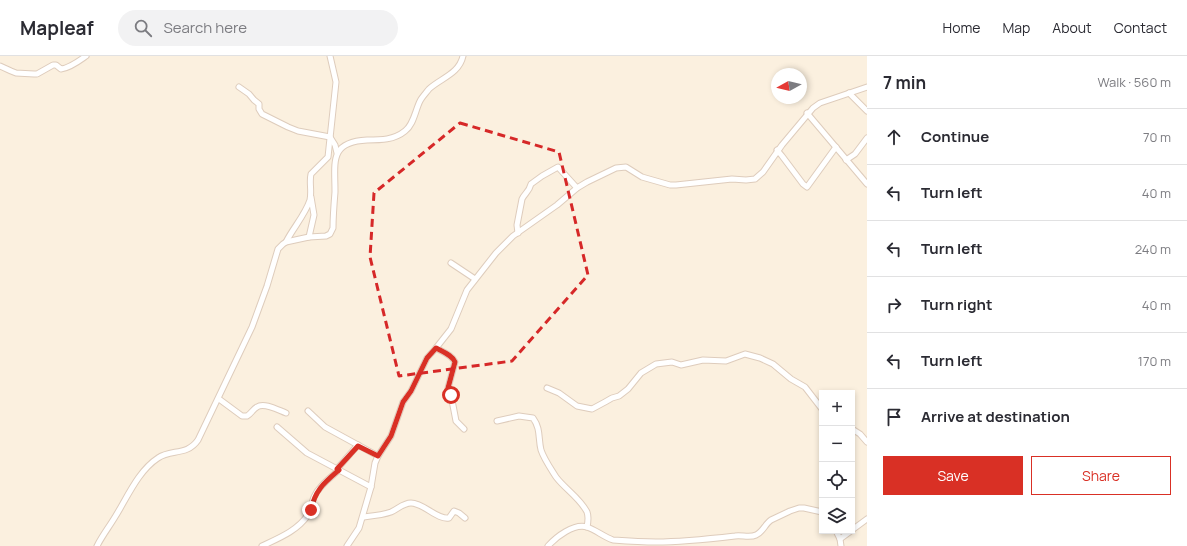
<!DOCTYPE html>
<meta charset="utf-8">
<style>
:root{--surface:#fff;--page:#f2f2f3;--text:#2b2b33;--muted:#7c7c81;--line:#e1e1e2;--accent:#d93025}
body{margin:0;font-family:Manrope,sans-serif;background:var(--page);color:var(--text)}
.controls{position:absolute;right:12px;bottom:12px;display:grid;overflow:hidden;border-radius:0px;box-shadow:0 2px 6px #0003}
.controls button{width:36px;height:36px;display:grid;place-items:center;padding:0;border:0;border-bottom:1px solid var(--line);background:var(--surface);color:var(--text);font:20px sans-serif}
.compass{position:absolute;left:771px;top:12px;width:36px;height:36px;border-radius:50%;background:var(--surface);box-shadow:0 2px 6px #0003;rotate:262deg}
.stop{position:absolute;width:12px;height:12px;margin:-9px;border:3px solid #d93025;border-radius:50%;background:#fff}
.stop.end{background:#d93025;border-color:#fff;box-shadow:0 1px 4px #0008}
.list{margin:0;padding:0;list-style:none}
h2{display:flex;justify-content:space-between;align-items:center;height:52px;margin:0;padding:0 16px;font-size:17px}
h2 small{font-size:13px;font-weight:400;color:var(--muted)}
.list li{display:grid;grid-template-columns:26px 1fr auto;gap:12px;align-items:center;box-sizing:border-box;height:56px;padding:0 16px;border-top:1px solid var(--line)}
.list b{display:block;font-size:15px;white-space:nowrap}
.list em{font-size:13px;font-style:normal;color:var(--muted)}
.actions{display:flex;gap:8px;padding:12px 16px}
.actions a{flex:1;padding:9px 0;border:1px solid var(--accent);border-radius:0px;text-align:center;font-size:14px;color:var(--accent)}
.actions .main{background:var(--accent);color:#fff}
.icon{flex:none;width:22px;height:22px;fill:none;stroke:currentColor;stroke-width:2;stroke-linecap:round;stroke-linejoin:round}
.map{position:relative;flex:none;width:867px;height:490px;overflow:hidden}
header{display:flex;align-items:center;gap:24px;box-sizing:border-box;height:56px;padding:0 20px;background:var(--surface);border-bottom:1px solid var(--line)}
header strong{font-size:19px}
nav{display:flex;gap:22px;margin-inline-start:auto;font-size:14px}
.search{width:280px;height:36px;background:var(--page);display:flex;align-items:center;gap:10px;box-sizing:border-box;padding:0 14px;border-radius:22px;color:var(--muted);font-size:15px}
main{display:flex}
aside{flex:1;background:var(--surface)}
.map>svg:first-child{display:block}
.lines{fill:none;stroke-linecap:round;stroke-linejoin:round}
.minor-casing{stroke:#deccbc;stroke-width:7}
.minor{stroke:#fff;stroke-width:5}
.route{stroke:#d93025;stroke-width:5}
.marked{fill:none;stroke:#d62828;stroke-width:3;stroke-dasharray:8 5;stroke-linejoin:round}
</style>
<header>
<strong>Mapleaf</strong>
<div class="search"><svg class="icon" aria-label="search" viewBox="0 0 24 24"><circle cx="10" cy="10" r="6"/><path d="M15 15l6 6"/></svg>Search here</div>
<nav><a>Home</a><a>Map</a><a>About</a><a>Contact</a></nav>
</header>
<main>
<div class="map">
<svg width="867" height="490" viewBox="0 0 867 490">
<rect width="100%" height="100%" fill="#fbf0df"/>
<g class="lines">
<defs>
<g id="minor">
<path d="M0 10 11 15 16 17 34 18H37L53 9H56L61 13C70 12 79 5 86 0"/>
<path d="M239 31 249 38 254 44 259 48V53L262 58 288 71 298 75 330 81 335 89 337 97"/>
<path d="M849 37 867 55"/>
<path d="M807 57 867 128"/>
<path d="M777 94 782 100 803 128 807 131 836 91"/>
<path d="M846 104 855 98 867 82"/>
<path d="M518 177 517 169 522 143C525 137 529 136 531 128L542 120 558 111 577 132"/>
<path d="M309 181 314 159 311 141"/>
<path d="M286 186C293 172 305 159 310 144 312 135 309 126 311 118L328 101 336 26 330 0"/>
<path d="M451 207 475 223"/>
<path d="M436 292C443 296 452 299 455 306L448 332 451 339 456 365 464 373"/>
<path d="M547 332 559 337 577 350 592 353 605 346 612 342 619 340 628 333 641 317 656 308 672 306 681 309 703 304 726 305 745 298 760 302 773 308 791 323 805 331 822 353"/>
<path d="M219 343 242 360H247C251 358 253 353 257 351 264 346 278 354 286 357"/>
<path d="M308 355 325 371 378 400"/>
<path d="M497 365 519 360 533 362C541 373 538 382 541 394 544 403 551 413 556 421 565 433 580 442 587 456 589 461 588 466 587 471"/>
<path d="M277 371 307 397 371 431"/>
<path d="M852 373 860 378 867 386"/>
<path d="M337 413 358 389"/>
<path d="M363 461C372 460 383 459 391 456 398 453 403 447 411 447 424 447 437 464 449 462L454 455 459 457 465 462"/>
<path d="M852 474 867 463"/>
<path d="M836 475 840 483 841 490"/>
<path d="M840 483 851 475"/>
<path d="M97 490C102 480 109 471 115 461 127 442 138 415 158 402 171 393 187 400 198 384L252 271 267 230 278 193 283 188 286 186 309 181 326 180 330 178 333 172C333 160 334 148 335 136 335 106 329 86 367 84 381 84 394 84 405 75 414 68 415 55 420 45 422 41 426 37 429 33 441 22 459 18 463 0"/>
<path d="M262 490C279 482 297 475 308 459 312 454 311 447 314 441 319 430 330 422 339 414"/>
<path d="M347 490 359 472 371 431 375 407 378 400 391 380 403 346 411 335 427 302 436 292 451 273 467 234 496 197 513 180 557 149 577 132 587 126 616 112 626 111 642 121 670 129H676L732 123 746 124 755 123 763 116 782 89 813 52 820 47 867 31"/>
<path d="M548 490C556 481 574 467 587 471 596 474 604 481 613 484 627 485 642 486 656 486 682 486 709 483 735 480 742 479 750 482 756 479 763 476 765 468 771 464L790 455 799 452H804L822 456"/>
</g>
</defs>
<use href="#minor" class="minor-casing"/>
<use href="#minor" class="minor"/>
</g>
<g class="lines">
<path class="route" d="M311 454C315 434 324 427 339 414L337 413 358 390 378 400 391 380 403 346 411 335 427 302 436 292C443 296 452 299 455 306L448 332 451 339"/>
</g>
<path class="marked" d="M460 67 559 96 588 219 512 305 399 320 370 201 374 137Z"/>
</svg>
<div class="controls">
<button>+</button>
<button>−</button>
<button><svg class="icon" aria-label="locate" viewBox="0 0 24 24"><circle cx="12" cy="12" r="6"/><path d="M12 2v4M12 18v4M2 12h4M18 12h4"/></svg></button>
<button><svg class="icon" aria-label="layers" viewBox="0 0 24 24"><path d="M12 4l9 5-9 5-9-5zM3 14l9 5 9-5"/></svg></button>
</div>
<svg class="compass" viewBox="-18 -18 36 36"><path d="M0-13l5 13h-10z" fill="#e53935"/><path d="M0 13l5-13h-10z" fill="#7c7c81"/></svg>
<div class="stop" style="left:451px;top:339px"></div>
<div class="stop end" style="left:311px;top:454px"></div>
</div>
<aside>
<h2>7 min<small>Walk · 560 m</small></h2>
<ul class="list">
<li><svg class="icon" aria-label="ahead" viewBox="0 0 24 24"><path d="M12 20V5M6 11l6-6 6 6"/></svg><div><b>Continue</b></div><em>70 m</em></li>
<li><svg class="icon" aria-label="left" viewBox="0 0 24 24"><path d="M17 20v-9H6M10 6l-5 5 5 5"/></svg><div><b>Turn left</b></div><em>40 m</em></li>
<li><svg class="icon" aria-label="left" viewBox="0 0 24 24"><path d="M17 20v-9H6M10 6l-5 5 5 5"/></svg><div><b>Turn left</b></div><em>240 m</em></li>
<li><svg class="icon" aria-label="right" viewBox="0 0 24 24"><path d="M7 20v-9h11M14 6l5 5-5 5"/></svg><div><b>Turn right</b></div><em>40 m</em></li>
<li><svg class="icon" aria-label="left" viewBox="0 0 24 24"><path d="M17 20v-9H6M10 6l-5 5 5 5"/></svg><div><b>Turn left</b></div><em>170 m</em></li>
<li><svg class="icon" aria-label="arrive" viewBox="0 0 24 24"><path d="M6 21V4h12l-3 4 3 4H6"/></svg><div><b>Arrive at destination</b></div></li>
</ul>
<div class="actions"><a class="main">Save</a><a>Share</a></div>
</aside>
</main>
